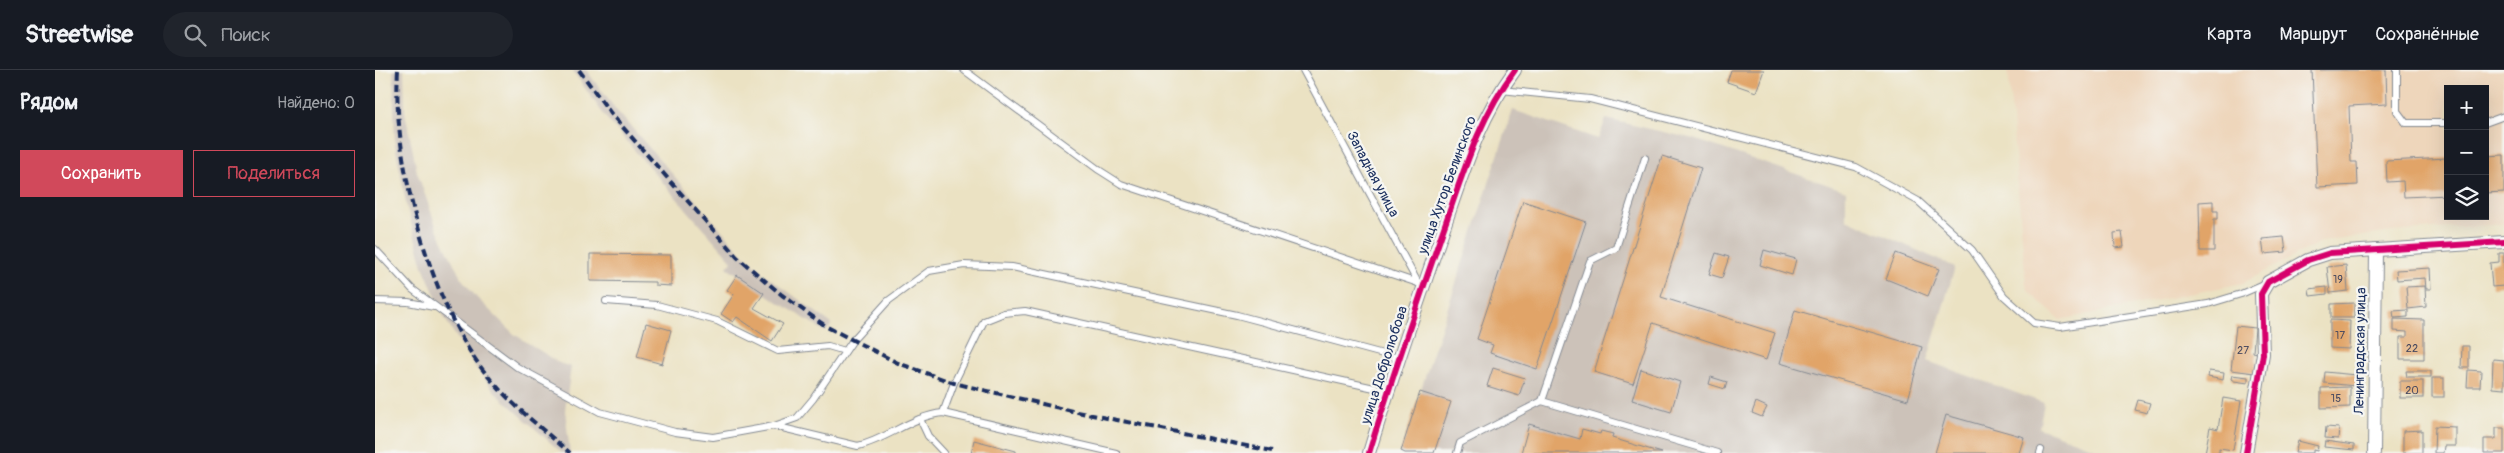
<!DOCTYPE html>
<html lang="ru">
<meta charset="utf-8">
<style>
:root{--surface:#171b24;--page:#20242c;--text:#f1f3f6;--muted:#9ea1a6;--line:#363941;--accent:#d1495b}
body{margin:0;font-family:Pangolin,sans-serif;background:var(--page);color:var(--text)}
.controls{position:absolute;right:15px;top:15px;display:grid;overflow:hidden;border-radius:0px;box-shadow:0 5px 20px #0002}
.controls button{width:45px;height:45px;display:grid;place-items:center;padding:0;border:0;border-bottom:1px solid var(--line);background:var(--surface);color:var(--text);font:25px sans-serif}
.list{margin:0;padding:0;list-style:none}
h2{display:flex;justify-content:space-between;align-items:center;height:65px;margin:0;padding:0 20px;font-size:21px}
h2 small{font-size:16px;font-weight:400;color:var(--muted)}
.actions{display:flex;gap:10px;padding:15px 20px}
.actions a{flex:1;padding:11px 0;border:1px solid var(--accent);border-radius:0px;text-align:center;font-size:18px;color:var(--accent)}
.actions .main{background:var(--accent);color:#fff}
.icon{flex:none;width:28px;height:28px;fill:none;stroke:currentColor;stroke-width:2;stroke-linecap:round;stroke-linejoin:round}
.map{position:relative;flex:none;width:2129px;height:383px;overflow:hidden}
header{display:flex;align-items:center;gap:30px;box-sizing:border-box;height:70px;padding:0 25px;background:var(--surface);border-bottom:1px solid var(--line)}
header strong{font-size:24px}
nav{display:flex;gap:28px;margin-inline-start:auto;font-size:18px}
.search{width:350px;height:45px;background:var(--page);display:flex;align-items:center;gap:12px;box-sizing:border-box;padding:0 18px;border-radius:28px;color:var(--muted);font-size:19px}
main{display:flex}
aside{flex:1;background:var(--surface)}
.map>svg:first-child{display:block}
.built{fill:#eed6bb;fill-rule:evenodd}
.industrial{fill:#ccc2b9}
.building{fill:#e1a467}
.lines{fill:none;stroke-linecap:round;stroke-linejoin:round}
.lane-casing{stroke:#838890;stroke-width:8}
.street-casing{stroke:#838890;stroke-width:14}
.lane{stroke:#fff;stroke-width:6}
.street{stroke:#fff;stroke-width:12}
.rail{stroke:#1b2f5e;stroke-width:4;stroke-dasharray:8 4;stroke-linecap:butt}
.cycleway-casing{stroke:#f6f6f2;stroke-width:9}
.cycleway{stroke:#d6006c;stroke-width:6}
.labels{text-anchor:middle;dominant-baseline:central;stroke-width:4.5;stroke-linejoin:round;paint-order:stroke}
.number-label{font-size:11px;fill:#4c4c60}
.street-label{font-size:14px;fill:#1b2f5e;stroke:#f6f6f2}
</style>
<header>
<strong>Streetwise</strong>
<div class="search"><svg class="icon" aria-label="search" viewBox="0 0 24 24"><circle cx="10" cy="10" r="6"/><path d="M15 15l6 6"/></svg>Поиск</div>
<nav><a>Карта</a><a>Маршрут</a><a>Сохранённые</a></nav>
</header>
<main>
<aside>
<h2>Рядом<small>Найдено: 0</small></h2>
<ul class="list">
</ul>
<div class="actions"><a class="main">Сохранить</a><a>Поделиться</a></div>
</aside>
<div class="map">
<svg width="2129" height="383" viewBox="0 0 2129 383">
<rect width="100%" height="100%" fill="#f6f6f2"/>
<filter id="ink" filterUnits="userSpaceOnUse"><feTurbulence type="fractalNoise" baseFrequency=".02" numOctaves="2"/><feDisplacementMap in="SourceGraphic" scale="10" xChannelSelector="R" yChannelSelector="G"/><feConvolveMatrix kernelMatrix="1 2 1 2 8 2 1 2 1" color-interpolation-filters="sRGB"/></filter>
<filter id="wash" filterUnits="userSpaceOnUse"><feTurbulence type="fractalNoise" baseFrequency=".0096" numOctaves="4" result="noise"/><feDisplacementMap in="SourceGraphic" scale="20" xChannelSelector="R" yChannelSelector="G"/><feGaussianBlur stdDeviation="1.12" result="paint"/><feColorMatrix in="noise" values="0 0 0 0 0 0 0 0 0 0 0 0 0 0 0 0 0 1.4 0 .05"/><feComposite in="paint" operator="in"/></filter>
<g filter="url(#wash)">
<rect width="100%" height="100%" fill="#ebe2c3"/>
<path class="built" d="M1633 0H2129V154L2017 162 1946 172 1868 213 1685 250 1655 223 1651 215ZM2073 19H2110V146H2073Z"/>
<g class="industrial">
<path d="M18 0H29L30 42 42 102 62 159 86 208 102 228 139 264 184 293 196 297 190 340 195 383H187L122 324 101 298 70 249 48 196 32 138 20 74Z"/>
<path d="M197 0H211L242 41 366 182 388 203 457 254 451 262 389 223 352 197 357 191 232 49Z"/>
<path d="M1138 40 1223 69 1231 49 1319 69 1471 121V149L1580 197 1552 291 1669 333 1664 358 1733 383H1025Z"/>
</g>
<g id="blocks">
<g class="building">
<path d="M1356 0H1389L1381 22 1352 12Z"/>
<path d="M1937 0H2011L2012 34 1974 36 1976 92H1982L1983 115 1942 117Z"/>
<path d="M2129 85V122L2110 123V86Z"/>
<path d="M1287 86 1326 98 1286 227 1400 263 1391 290 1278 253 1258 314 1219 302Z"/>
<path d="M2073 88V125L2029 127 2028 111 2012 112 2011 91Z"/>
<path d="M1148 131 1211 152 1162 299 1115 283 1118 275 1102 269Z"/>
<path d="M1838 131V141H1843V149H1839V181H1825L1824 132Z"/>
<path d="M1747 162 1749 177 1740 178 1739 163Z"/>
<path d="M1909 167 1911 182 1889 184 1887 169Z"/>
<path d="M1389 180 1421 189 1417 205 1385 195Z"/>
<path d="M1341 183 1354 187 1347 208 1334 204Z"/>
<path d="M1521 183 1564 199 1553 226 1511 209Z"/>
<path d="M2124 183H2129V216L2117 217 2115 193 2124 192Z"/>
<path d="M215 184 296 185V216L280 215V212L215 211Z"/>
<path d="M1971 195 1973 221 1955 223 1952 197Z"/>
<path d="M2055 198 2056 219H2051L2050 208 2022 210 2021 200Z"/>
<path d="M362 205 389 223 379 238 408 254 397 271 362 247 358 252 346 244 359 224 352 220Z"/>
<path d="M2050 216 2051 237 2033 239 2031 217Z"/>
<path d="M1952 217V224L1935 226 1934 219Z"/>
<path d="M1979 233V248H1956V234Z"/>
<path d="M1420 240 1547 277 1533 330 1405 293Z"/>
<path d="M2033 240V247L2019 248 2018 241Z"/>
<path d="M2019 249 2049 250V289H2025V267H2032V262L2019 261Z"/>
<path d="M1955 250 1975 251 1974 279 1955 278Z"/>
<path d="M271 253 296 260 287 294 262 287Z"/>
<path d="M1861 256 1880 258 1878 282 1882 283 1880 303 1856 300Z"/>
<path d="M2087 276H2094V298H2086Z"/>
<path d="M2118 289 2129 290V319L2117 318Z"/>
<path d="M1118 298 1150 308 1144 326 1112 316Z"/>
<path d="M1266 299 1305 312 1296 342 1257 330Z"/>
<path d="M2093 300 2106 301 2105 317H2092Z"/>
<path d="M1834 301 1849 303 1848 310 1833 307Z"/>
<path d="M2031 301H2056V307H2032Z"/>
<path d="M1950 302 1981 305V316L1949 313Z"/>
<path d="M1857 305 1873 307V313L1859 311 1856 309Z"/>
<path d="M1336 307 1352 312 1350 319 1334 314Z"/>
<rect x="2057" y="308" width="12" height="19"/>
<rect x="2025" y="311" width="23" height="17"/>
<path d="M1975 317V337L1946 338V318Z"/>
<path d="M1045 322 1076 332 1059 383H1030L1026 381Z"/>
<path d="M1848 328 1866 331 1858 380 1844 378V383H1830L1835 357 1843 359Z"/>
<path d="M1763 330 1775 333 1772 343 1760 340Z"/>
<path d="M1381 332 1392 337 1387 347 1377 343Z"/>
<path d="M1571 345 1649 367 1644 383H1560Z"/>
<path d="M1154 354 1205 369 1207 359 1225 364 1226 361 1238 364 1237 368 1287 383H1146Z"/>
<path d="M2060 356 2080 357V376H2069L2068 383H2059Z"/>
<path d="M1951 357 1964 358 1963 369 1950 368Z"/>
<path d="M2121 358H2129V383H2109V369H2121Z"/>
<path d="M2047 360V383H2028V361Z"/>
<path d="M599 370 641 381V383H596Z"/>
<path d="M1923 371 1943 376 1942 381 1938 380V383H1920Z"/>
<path d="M1950 371 1979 375V380L1949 377Z"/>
</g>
</g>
</g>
<g filter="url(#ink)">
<use href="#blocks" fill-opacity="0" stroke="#838890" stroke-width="1"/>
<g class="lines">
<defs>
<g id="lane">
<path d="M589 0 724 100 746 114 1043 213"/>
<path d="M928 0 1043 213"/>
<path d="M2022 0V41L2031 53H2073"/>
<path d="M1126 20 1215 29 1481 97 1543 131 1597 180 1629 226 1659 253 1685 257 1833 234 1866 224 1889 214"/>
<path d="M2110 53 2129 46"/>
<path d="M0 179 37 219 142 297 225 342 300 362 338 367 399 356 422 348 438 329 478 270 513 231 554 201 589 195 637 197 862 245 1023 288"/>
<path d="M0 231 33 232 59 237"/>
<path d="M231 231 282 235 342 251 403 281 453 276 470 281"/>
<path d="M1167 331 1215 191 1241 178 1270 88"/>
<path d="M568 343 579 313 609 251 629 243 650 241 1013 321"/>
<path d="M545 349 553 366 569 383"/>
<path d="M399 356 483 376C513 369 537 346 568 343L741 383"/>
<path d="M1082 383 1085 373 1167 331 1342 383"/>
<path d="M1665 383 1666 380"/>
</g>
<g id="street">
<path d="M994 383C1016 310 1041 238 1066 166 1087 107 1102 51 1140 0"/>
<path d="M1871 383 1888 284 1886 224 1893 212 1933 190 1955 183 2129 172"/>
<path d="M1999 383 2001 180"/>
</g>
</defs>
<use href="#lane" class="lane-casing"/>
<use href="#street" class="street-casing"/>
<use href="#lane" class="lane"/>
<use href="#street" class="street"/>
<g class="rail">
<path d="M23 0C17 87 53 225 105 296 129 329 164 356 195 383"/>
<path d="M204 0 237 45 362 187 407 225 452 257 523 293 579 313 697 341 897 381"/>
</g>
<defs>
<g id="cycleway">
<path d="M994 383C1016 310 1041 238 1066 166 1087 107 1102 51 1140 0"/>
<path d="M1871 383 1888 284 1886 224 1893 212 1933 190 1955 183 2129 172"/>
</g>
</defs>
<use href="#cycleway" class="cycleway-casing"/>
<use href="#cycleway" class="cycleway"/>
</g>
</g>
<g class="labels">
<g class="number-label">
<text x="1963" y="209">19</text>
<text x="1965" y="265">17</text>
<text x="2037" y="278">22</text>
<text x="1868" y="280">27</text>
<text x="2037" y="320">20</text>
<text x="1961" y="328">15</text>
</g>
<g class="street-label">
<text transform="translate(998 104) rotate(62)">Западная улица</text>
<text transform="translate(1072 115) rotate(-70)">улица Хутор Белинского</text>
<text transform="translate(1985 281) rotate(-89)">Ленинградская улица</text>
<text transform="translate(1009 295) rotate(-72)">улица Добролюбова</text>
</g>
</g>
</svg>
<div class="controls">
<button>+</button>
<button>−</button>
<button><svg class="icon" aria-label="layers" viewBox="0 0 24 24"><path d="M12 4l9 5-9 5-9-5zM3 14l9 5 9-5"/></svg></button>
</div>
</div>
</main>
